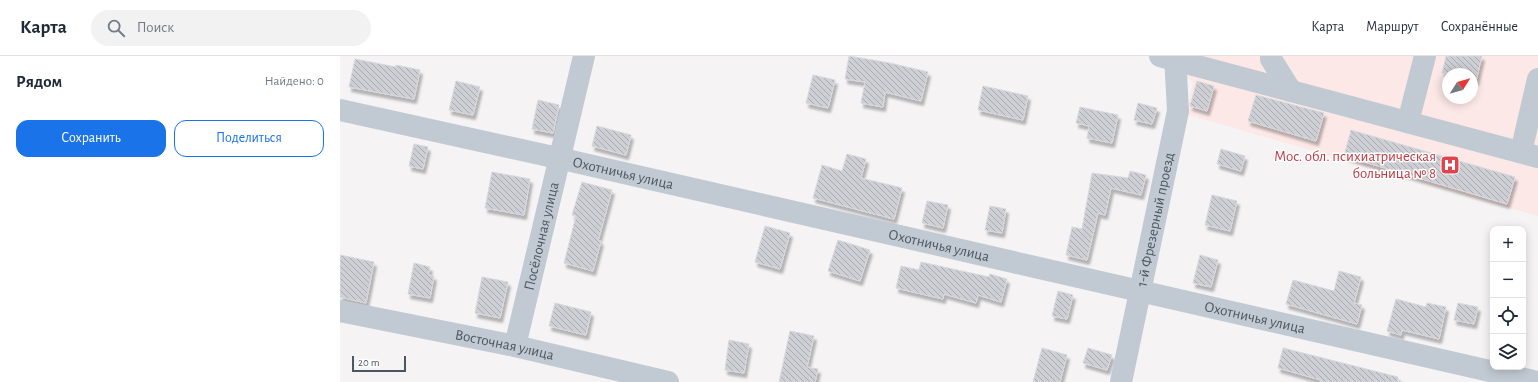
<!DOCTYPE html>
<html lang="ru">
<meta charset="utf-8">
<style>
:root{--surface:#fff;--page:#f2f2f3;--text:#1f2937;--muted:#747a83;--line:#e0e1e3;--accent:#1a73e8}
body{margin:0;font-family:"Alegreya Sans",sans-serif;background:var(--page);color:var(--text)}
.controls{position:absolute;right:12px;bottom:12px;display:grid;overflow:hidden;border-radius:8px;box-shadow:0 2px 10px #0003}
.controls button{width:36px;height:36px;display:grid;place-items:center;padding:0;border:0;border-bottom:1px solid var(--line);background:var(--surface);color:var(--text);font:20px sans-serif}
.compass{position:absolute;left:1102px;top:12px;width:36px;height:36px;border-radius:50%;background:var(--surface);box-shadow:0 2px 10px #0003;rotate:53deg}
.scale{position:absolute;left:12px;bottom:10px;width:54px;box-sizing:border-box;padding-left:4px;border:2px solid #4a5661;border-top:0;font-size:11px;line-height:14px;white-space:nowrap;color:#4a5661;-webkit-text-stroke:3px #fff;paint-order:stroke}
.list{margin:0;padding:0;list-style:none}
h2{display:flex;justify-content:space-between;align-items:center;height:52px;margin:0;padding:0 16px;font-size:17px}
h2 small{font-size:13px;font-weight:400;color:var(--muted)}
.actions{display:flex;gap:8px;padding:12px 16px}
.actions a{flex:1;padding:9px 0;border:1px solid var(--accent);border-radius:12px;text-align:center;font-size:14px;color:var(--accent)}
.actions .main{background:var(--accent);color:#fff}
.icon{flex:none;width:22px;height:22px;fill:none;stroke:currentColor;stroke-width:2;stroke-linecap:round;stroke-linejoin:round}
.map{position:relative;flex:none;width:1198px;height:326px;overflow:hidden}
header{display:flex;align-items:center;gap:24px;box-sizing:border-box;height:56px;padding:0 20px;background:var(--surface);border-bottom:1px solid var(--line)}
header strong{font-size:19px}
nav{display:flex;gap:22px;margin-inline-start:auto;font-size:14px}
.search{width:280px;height:36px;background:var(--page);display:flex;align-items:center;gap:10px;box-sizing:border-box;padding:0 14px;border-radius:22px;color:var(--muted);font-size:15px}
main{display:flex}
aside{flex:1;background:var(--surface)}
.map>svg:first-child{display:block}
.medical{fill:#fce8e6;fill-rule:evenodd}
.building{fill:url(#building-back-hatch);stroke:#d7d9de;filter:url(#shadow)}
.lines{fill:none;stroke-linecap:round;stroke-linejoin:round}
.minor{stroke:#c1cad2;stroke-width:22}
.labels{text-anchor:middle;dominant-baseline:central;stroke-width:3;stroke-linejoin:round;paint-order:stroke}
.health-label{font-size:15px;fill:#be3a42;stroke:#fff;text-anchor:end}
.street-label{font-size:15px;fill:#4a5661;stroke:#fff}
</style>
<header>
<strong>Карта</strong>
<div class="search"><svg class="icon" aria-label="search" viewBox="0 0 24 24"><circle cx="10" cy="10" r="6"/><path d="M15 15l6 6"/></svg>Поиск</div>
<nav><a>Карта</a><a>Маршрут</a><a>Сохранённые</a></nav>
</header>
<main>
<aside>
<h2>Рядом<small>Найдено: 0</small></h2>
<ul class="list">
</ul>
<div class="actions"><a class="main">Сохранить</a><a>Поделиться</a></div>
</aside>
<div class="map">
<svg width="1198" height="326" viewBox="0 0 1198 326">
<defs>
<pattern id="building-back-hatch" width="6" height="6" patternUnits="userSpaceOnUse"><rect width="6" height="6" fill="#cdcfd5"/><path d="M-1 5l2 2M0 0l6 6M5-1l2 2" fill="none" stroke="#a8abb0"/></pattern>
<filter id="shadow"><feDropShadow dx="2.5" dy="4.5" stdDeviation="1" flood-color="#0004"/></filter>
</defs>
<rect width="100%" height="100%" fill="#f5f3f3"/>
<path class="medical" d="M846 0H1198V160L846 58 853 26 844 20ZM1108 18H1132V42H1108Z"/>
<g class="building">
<path d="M509 0 550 7 588 16 581 45 545 36 543 51 521 47 525 26 505 23Z"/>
<path d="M1106 0H1142L1136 25 1132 24V18L1102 17Z"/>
<path d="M15 3 56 11V9L80 14 74 43 9 31Z"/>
<path d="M473 19 495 24 488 52 466 47Z"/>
<path d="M116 25 140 31 133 59 109 54Z"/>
<path d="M857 25 874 30 867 55 850 50Z"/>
<path d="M643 30 688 40 683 64 638 54Z"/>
<path d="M916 39 984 57 976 85 908 65Z"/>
<path d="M198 44 219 49 213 77 192 73Z"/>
<path d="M798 47 817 52 812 68 794 64Z"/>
<path d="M740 51 778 59 772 87 747 82 749 70 736 67Z"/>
<path d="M257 70 291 79 286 99 252 90Z"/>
<path d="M1011 74 1175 121 1167 148 1004 100Z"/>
<path d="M74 88 88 91 83 113 69 110Z"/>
<path d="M881 93 905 100 901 115 877 108Z"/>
<path d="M507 98 526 103 521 122 562 132 554 163 473 142 482 109 502 115Z"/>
<path d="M790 115 806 119 801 139 771 132 765 159 758 157 747 204 726 199 732 171 742 173 752 117 788 122Z"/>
<path d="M152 116 190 123 184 159 145 152Z"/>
<path d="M242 126 272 134 258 185H261L253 215 224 207 236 160 232 159Z"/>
<path d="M872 139 897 145 890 175 865 169Z"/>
<path d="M587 145 608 149 603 172 582 167Z"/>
<path d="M650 150 666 153 662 177 645 174Z"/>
<path d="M425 170 450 177 440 213 415 206Z"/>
<path d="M498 184 530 194 520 225 488 215Z"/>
<path d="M0 199 34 206 26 247 0 241Z"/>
<path d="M860 199 878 204 871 231 853 227Z"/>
<path d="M581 206 649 221 650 218 667 223 661 246 638 239 636 247 604 238 603 243 556 232 561 210 579 214Z"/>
<path d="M74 207 90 211 88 219 94 220 90 242 68 238Z"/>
<path d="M999 215 1021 221 1014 247 1022 249 1017 268 946 248 953 224 994 235Z"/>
<path d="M142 221 168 226 160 262 135 257Z"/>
<path d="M718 235 733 239 727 263 712 260Z"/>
<path d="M1056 243 1086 251 1087 247 1106 251 1099 283 1062 274 1061 279 1047 275Z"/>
<path d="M215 247 251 256 246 279 209 270Z"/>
<path d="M1118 247 1138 251 1134 268 1114 264Z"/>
<path d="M450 275 474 280 467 311 478 313 475 326H439Z"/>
<path d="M389 284 409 288 404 317 385 314Z"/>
<path d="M702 292 727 299 720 326H693Z"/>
<path d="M748 292 772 299 767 314 743 307Z"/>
<path d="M943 292 1058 321V326H981V324L938 312Z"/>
</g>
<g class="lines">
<g class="minor">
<path d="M820 0 1198 101"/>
<path d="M931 0V3L951 35"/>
<path id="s1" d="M0 54 218 102 1198 326"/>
<path d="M1068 66 1085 0"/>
<path d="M1181 96 1198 23"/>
<path id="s2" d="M0 255 175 290 328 326"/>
<path id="s3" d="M175 290 244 0"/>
<path id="s4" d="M781 326 838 55 835 0"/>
</g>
</g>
<defs>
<symbol id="hospital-square" viewBox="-11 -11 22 22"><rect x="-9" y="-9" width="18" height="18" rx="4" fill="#e0444e" stroke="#fff"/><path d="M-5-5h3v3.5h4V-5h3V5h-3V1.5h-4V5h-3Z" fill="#fff"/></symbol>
</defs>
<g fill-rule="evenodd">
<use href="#hospital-square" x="1099" y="98" width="22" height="22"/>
</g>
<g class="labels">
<g class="health-label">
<text x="1096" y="100">Мос. обл. психиатрическая<tspan x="1096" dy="17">больница № 8</tspan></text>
</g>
<g class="street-label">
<text stroke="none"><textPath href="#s1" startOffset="290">Охотничья улица</textPath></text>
<text stroke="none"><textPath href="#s4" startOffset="166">1-й Фрезерный проезд</textPath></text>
<text stroke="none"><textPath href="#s3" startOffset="113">Посёлочная улица</textPath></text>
<text stroke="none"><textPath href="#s1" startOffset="614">Охотничья улица</textPath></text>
<text stroke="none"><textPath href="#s1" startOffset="938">Охотничья улица</textPath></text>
<text stroke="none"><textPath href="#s2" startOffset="168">Восточная улица</textPath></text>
</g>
</g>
</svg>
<div class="controls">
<button>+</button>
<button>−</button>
<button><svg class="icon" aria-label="locate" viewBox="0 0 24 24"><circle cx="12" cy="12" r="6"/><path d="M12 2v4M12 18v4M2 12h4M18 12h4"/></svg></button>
<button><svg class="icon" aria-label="layers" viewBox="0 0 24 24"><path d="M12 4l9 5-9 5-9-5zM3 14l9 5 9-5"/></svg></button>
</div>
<svg class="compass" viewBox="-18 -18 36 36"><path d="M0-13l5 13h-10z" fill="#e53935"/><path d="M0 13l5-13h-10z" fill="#747a83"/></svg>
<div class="scale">20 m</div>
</div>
</main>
